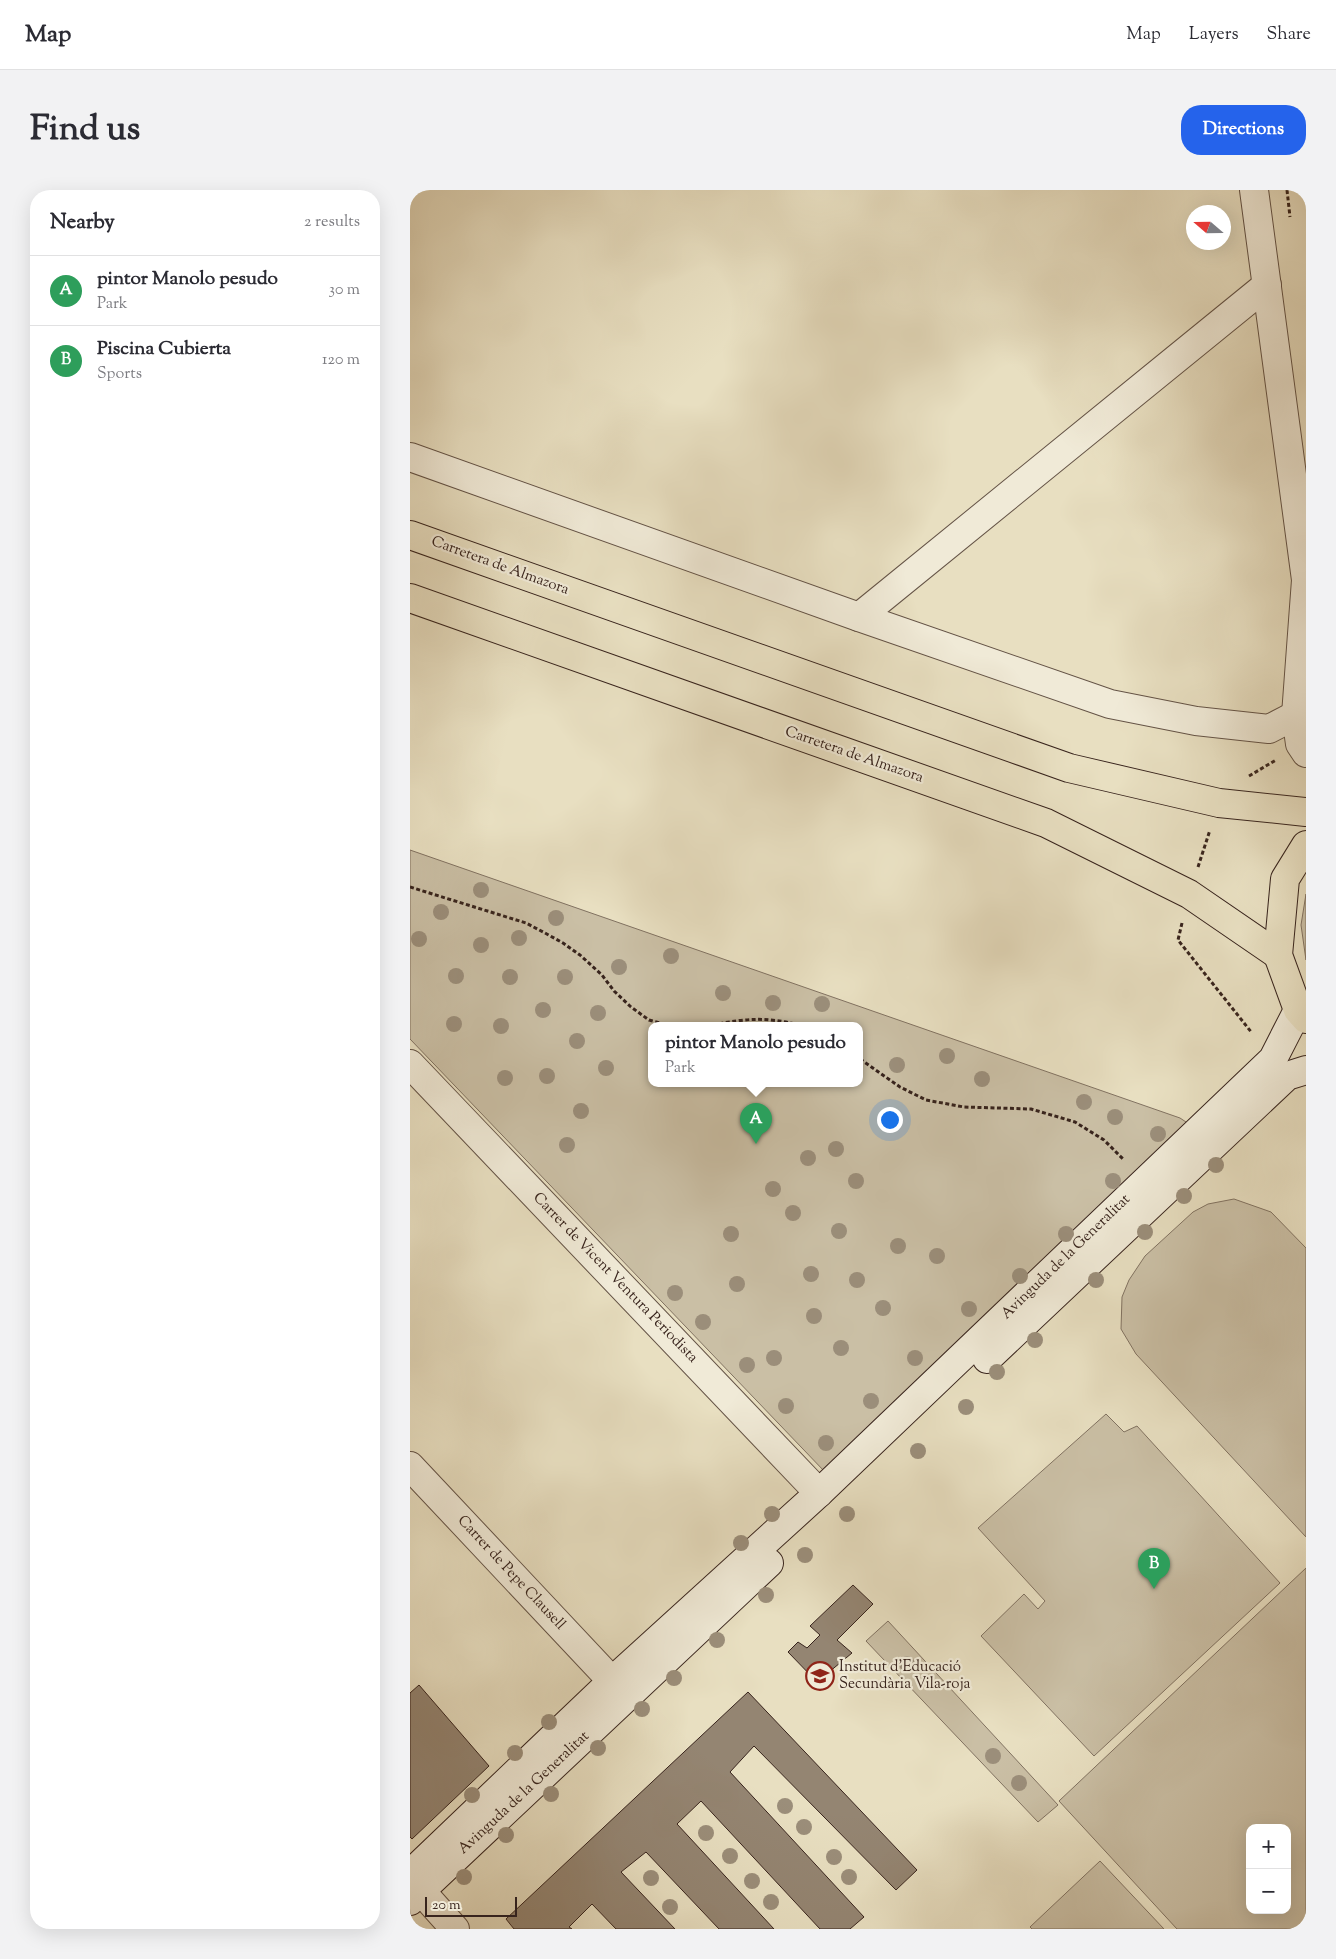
<!DOCTYPE html>
<meta charset="utf-8">
<style>
:root{--surface:#fff;--page:#f2f2f3;--text:#2b2b33;--muted:#7c7c81;--line:#e1e1e2;--accent:#2563eb}
body{margin:0;font-family:"Sorts Mill Goudy",serif;background:var(--page);color:var(--text)}
.controls{position:absolute;right:15px;bottom:15px;display:grid;overflow:hidden;border-radius:10px;box-shadow:0 5px 20px #0002}
.controls button{width:45px;height:45px;display:grid;place-items:center;padding:0;border:0;border-bottom:1px solid var(--line);background:var(--surface);color:var(--text);font:25px sans-serif}
.compass{position:absolute;left:776px;top:15px;width:45px;height:45px;border-radius:50%;background:var(--surface);box-shadow:0 5px 20px #0002;rotate:290deg}
.scale{position:absolute;left:15px;bottom:12px;width:92px;box-sizing:border-box;padding-left:5px;border:2px solid #38241d;border-top:0;font-size:14px;line-height:18px;white-space:nowrap;color:#38241d;-webkit-text-stroke:4px #f0ead7;paint-order:stroke}
.you{position:absolute;left:479px;top:929px;width:18px;height:18px;margin:-12px;border:4px solid #fff;border-radius:50%;background:#1a73e8;box-shadow:0 0 0 8px #1a73e833}
.badge{display:grid;place-items:center;width:32px;height:32px;border-radius:50%;background:var(--accent);color:#fff;font-size:16px;font-weight:700}
.pin{position:absolute;translate:-50% -41px;filter:drop-shadow(0 1px 2px #0008)}
.pin::after{content:'';position:absolute;top:26px;width:18px;height:15px;background:inherit;clip-path:polygon(0 0,100% 0,50% 100%)}
.popup{position:absolute;left:238px;top:832px;width:215px;height:65px;box-sizing:border-box;display:grid;place-content:center;border-radius:10px;background:var(--surface);filter:drop-shadow(0 1px 4px #0005);font-size:16px;white-space:nowrap;color:var(--muted)}
.popup b{font-size:19px;color:var(--text)}
.popup::after{content:'';position:absolute;left:50%;top:100%;margin-left:-10px;border:10px solid transparent;border-top-color:var(--surface)}
.list{margin:0;padding:0;list-style:none}
h2{display:flex;justify-content:space-between;align-items:center;height:65px;margin:0;padding:0 20px;font-size:21px}
h2 small{font-size:16px;font-weight:400;color:var(--muted)}
.list li{display:grid;grid-template-columns:32px 1fr auto;gap:15px;align-items:center;box-sizing:border-box;height:70px;padding:0 20px;border-top:1px solid var(--line)}
.list b{display:block;font-size:19px;white-space:nowrap}
.list p{margin:0;font-size:16px;white-space:nowrap;color:var(--muted)}
.list em{font-size:16px;font-style:normal;color:var(--muted)}
.map{position:relative;flex:none;width:896px;height:1739px;overflow:hidden;border-radius:20px}
header{display:flex;align-items:center;gap:30px;box-sizing:border-box;height:70px;padding:0 25px;background:var(--surface);border-bottom:1px solid var(--line)}
header strong{font-size:24px}
nav{display:flex;gap:28px;margin-inline-start:auto;font-size:18px}
.intro{display:flex;align-items:center;justify-content:space-between;box-sizing:border-box;height:120px;padding:0 30px}
h1{margin:0;font-size:35px}
.button{padding:12px 22px;border-radius:20px;background:var(--accent);color:#fff;font-size:18px;font-weight:700}
main{display:flex;gap:30px;padding:0 30px}
aside{flex:1;background:var(--surface);border-radius:20px;box-shadow:0 5px 20px #0002}
.map>svg:first-child{display:block}
.green{fill:#cabfa5;stroke:#817261;fill-rule:evenodd}
.building{fill:#948572;stroke:#38241d}
.lines{fill:none;stroke-linecap:round;stroke-linejoin:round}
.street-casing{stroke:#645346;stroke-width:30}
.secondary-casing{stroke:#38241d;stroke-width:30}
.primary-casing{stroke:#38241d;stroke-width:30}
.path{stroke:#38241d;stroke-width:3;stroke-dasharray:4 2.5;stroke-linecap:butt}
.street{stroke:#f0ead7;stroke-width:28}
.secondary{stroke:#f0ead7;stroke-width:28}
.primary{stroke:#e8dfc1;stroke-width:28}
.tree{fill:#9b8e7a}
.labels{text-anchor:middle;dominant-baseline:central;stroke-width:4.5;stroke-linejoin:round;paint-order:stroke}
.street-label{font-size:15px;fill:#38241d;stroke:#f0ead7}
.poi-label{font-size:15px;fill:#38241d;stroke:#f0ead7;text-anchor:start}
</style>
<header>
<strong>Map</strong>
<nav><a>Map</a><a>Layers</a><a>Share</a></nav>
</header>
<div class="intro"><h1>Find us</h1><a class="button">Directions</a></div>
<main>
<aside>
<h2>Nearby<small>2 results</small></h2>
<ul class="list">
<li><span class="badge" style="background:#2e9e5b">A</span><div><b>pintor Manolo pesudo</b><p>Park</p></div><em>30 m</em></li>
<li><span class="badge" style="background:#2e9e5b">B</span><div><b>Piscina Cubierta</b><p>Sports</p></div><em>120 m</em></li>
</ul>
</aside>
<div class="map">
<svg width="896" height="1739" viewBox="0 0 896 1739">
<rect width="100%" height="100%" fill="#e8dfc1"/>
<filter id="stains"><feTurbulence type="fractalNoise" baseFrequency=".004" numOctaves="4"/><feColorMatrix values="0 0 0 0 .2 0 0 0 0 .09 0 0 0 0 .02 0 0 0 .5 -.17"/></filter>
<radialGradient id="worn" r=".72"><stop offset=".6" stop-color="#630" stop-opacity="0"/><stop offset="1" stop-color="#630" stop-opacity=".3"/></radialGradient>
<g class="green">
<path d="M0 660 770 928 779 934 415 1282 0 849ZM242 835H450V893H242Z"/>
<path d="M896 704V770L891 735Z"/>
<path d="M824 1009 861 1022 896 1058V1347L726 1164 711 1139 712 1107 719 1090 735 1066 783 1022 798 1014Z"/>
<path d="M696 1224 714 1242 727 1236 870 1393 684 1566 571 1446 614 1404 628 1419 635 1411 568 1338Z"/>
<path d="M896 1378V1739H767L649 1611ZM840 1638H877V1720H840Z"/>
<path d="M478 1431 648 1615 628 1632 456 1451Z"/>
<path d="M690 1671 754 1739H622L620 1737Z"/>
</g>
<g class="building">
<path d="M443 1395 463 1414 427 1450 442 1463 407 1492 378 1462 388 1452 397 1458 410 1445 400 1436Z"/>
<path d="M9 1495 79 1576 2 1649 0 1647V1503Z"/>
<path d="M338 1502 507 1680 486 1700 344 1556 320 1582 454 1727 440 1739H410L291 1611 267 1634 364 1739H309L236 1662 211 1682 265 1739H206L182 1714 159 1737 162 1739H104L96 1729Z"/>
</g>
<g class="lines">
<defs>
<g id="street">
<path d="M844 0 896 390 886 525 890 554 896 563"/>
<path d="M0 267 449 427 700 514 786 531 859 539 886 525"/>
<path d="M449 427 857 95"/>
<path d="M0 874 409 1303"/>
<path d="M0 1276 202 1491"/>
<path d="M11 1701 45 1739"/>
</g>
<g id="secondary">
<path d="M577 1169 877 886 896 880"/>
<path d="M0 1684 202 1491 409 1303 863 869 888 820"/>
<path d="M0 1711 359 1373"/>
</g>
<g id="primary">
<path d="M0 345 659 578 809 613 896 622"/>
<path d="M0 408 636 633 779 704 868 765"/>
<path d="M896 655 875 689 868 765 888 820 896 829"/>
</g>
</defs>
<use href="#street" class="street-casing"/>
<use href="#secondary" class="secondary-casing"/>
<use href="#primary" class="primary-casing"/>
<g class="path">
<path d="M877 0 880 27"/>
<path d="M839 586 866 570"/>
<path d="M788 677 800 640"/>
<path d="M0 697 116 733 135 743 153 753 170 765 192 785 204 801 221 817 239 830 257 835"/>
<path d="M772 733 768 750 842 843"/>
<path d="M303 835C337 828 356 827 390 835"/>
<path d="M450 869 490 897 516 910 554 917 621 919 665 932 694 950 714 970"/>
</g>
<use href="#street" class="street"/>
<use href="#secondary" class="secondary"/>
<use href="#primary" class="primary"/>
</g>
<g class="tree">
<circle cx="71" cy="700" r="8"/>
<circle cx="31" cy="722" r="8"/>
<circle cx="146" cy="728" r="8"/>
<circle cx="109" cy="748" r="8"/>
<circle cx="9" cy="749" r="8"/>
<circle cx="71" cy="755" r="8"/>
<circle cx="261" cy="766" r="8"/>
<circle cx="209" cy="777" r="8"/>
<circle cx="46" cy="786" r="8"/>
<circle cx="100" cy="787" r="8"/>
<circle cx="155" cy="787" r="8"/>
<circle cx="313" cy="803" r="8"/>
<circle cx="363" cy="813" r="8"/>
<circle cx="412" cy="814" r="8"/>
<circle cx="133" cy="820" r="8"/>
<circle cx="188" cy="823" r="8"/>
<circle cx="44" cy="834" r="8"/>
<circle cx="91" cy="836" r="8"/>
<circle cx="167" cy="851" r="8"/>
<circle cx="537" cy="866" r="8"/>
<circle cx="487" cy="875" r="8"/>
<circle cx="196" cy="878" r="8"/>
<circle cx="137" cy="886" r="8"/>
<circle cx="95" cy="888" r="8"/>
<circle cx="572" cy="889" r="8"/>
<circle cx="674" cy="912" r="8"/>
<circle cx="171" cy="921" r="8"/>
<circle cx="705" cy="927" r="8"/>
<circle cx="748" cy="944" r="8"/>
<circle cx="157" cy="955" r="8"/>
<circle cx="426" cy="959" r="8"/>
<circle cx="398" cy="968" r="8"/>
<circle cx="806" cy="975" r="8"/>
<circle cx="446" cy="991" r="8"/>
<circle cx="703" cy="991" r="8"/>
<circle cx="363" cy="999" r="8"/>
<circle cx="774" cy="1006" r="8"/>
<circle cx="383" cy="1023" r="8"/>
<circle cx="429" cy="1041" r="8"/>
<circle cx="735" cy="1042" r="8"/>
<circle cx="321" cy="1044" r="8"/>
<circle cx="656" cy="1044" r="8"/>
<circle cx="488" cy="1056" r="8"/>
<circle cx="527" cy="1066" r="8"/>
<circle cx="401" cy="1084" r="8"/>
<circle cx="610" cy="1086" r="8"/>
<circle cx="447" cy="1090" r="8"/>
<circle cx="686" cy="1090" r="8"/>
<circle cx="327" cy="1094" r="8"/>
<circle cx="265" cy="1103" r="8"/>
<circle cx="473" cy="1118" r="8"/>
<circle cx="559" cy="1119" r="8"/>
<circle cx="404" cy="1126" r="8"/>
<circle cx="293" cy="1132" r="8"/>
<circle cx="625" cy="1150" r="8"/>
<circle cx="431" cy="1158" r="8"/>
<circle cx="364" cy="1168" r="8"/>
<circle cx="505" cy="1168" r="8"/>
<circle cx="337" cy="1175" r="8"/>
<circle cx="587" cy="1182" r="8"/>
<circle cx="461" cy="1211" r="8"/>
<circle cx="376" cy="1216" r="8"/>
<circle cx="556" cy="1217" r="8"/>
<circle cx="416" cy="1253" r="8"/>
<circle cx="508" cy="1261" r="8"/>
<circle cx="362" cy="1324" r="8"/>
<circle cx="437" cy="1324" r="8"/>
<circle cx="331" cy="1353" r="8"/>
<circle cx="395" cy="1365" r="8"/>
<circle cx="356" cy="1405" r="8"/>
<circle cx="307" cy="1450" r="8"/>
<circle cx="497" cy="1474" r="8"/>
<circle cx="264" cy="1488" r="8"/>
<circle cx="232" cy="1519" r="8"/>
<circle cx="139" cy="1532" r="8"/>
<circle cx="188" cy="1558" r="8"/>
<circle cx="105" cy="1563" r="8"/>
<circle cx="583" cy="1566" r="8"/>
<circle cx="609" cy="1593" r="8"/>
<circle cx="141" cy="1604" r="8"/>
<circle cx="62" cy="1605" r="8"/>
<circle cx="375" cy="1616" r="8"/>
<circle cx="394" cy="1637" r="8"/>
<circle cx="296" cy="1643" r="8"/>
<circle cx="96" cy="1645" r="8"/>
<circle cx="320" cy="1666" r="8"/>
<circle cx="424" cy="1667" r="8"/>
<circle cx="54" cy="1687" r="8"/>
<circle cx="439" cy="1687" r="8"/>
<circle cx="241" cy="1688" r="8"/>
<circle cx="342" cy="1691" r="8"/>
<circle cx="361" cy="1712" r="8"/>
<circle cx="260" cy="1717" r="8"/>
</g>
<defs>
<symbol id="school-ring" viewBox="-11 -11 22 22"><circle r="9.5" fill="#f0ead7" stroke="#8f2418" stroke-width="1.5"/><path d="M0-5L7-2L0 1L-7-2ZM-4 1L0 2.5L4 1V4Q0 6-4 4Z" fill="#8f2418"/></symbol>
</defs>
<g fill-rule="evenodd">
<use href="#school-ring" x="394" y="1470" width="32" height="32"/>
</g>
<g class="labels">
<g class="street-label">
<text transform="translate(90 376) rotate(20)">Carretera de Almazora</text>
<text transform="translate(444 565) rotate(19)">Carretera de Almazora</text>
<text transform="translate(656 1067) rotate(-44)">Avinguda de la Generalitat</text>
<text transform="translate(205 1088) rotate(46)">Carrer de Vicent Ventura Periodista</text>
<text transform="translate(101 1383) rotate(47)">Carrer de Pepe Clausell</text>
<text transform="translate(114 1603) rotate(-43)">Avinguda de la Generalitat</text>
</g>
<g class="poi-label">
<text x="429" y="1477">Institut d'Educació<tspan x="429" dy="17">Secundària Vila-roja</tspan></text>
</g>
</g>
<rect width="100%" height="100%" filter="url(#stains)"/>
<rect width="100%" height="100%" fill="url(#worn)"/>
</svg>
<div class="controls">
<button>+</button>
<button>−</button>
</div>
<svg class="compass" viewBox="-18 -18 36 36"><path d="M0-13l5 13h-10z" fill="#e53935"/><path d="M0 13l5-13h-10z" fill="#7c7c81"/></svg>
<div class="scale">20 m</div>
<div class="you"></div>
<div class="pin badge" style="left:346px;top:954px;background:#2e9e5b">A</div>
<div class="popup"><b>pintor Manolo pesudo</b>Park</div>
<div class="pin badge" style="left:744px;top:1399px;background:#2e9e5b">B</div>
</div>
</main>
